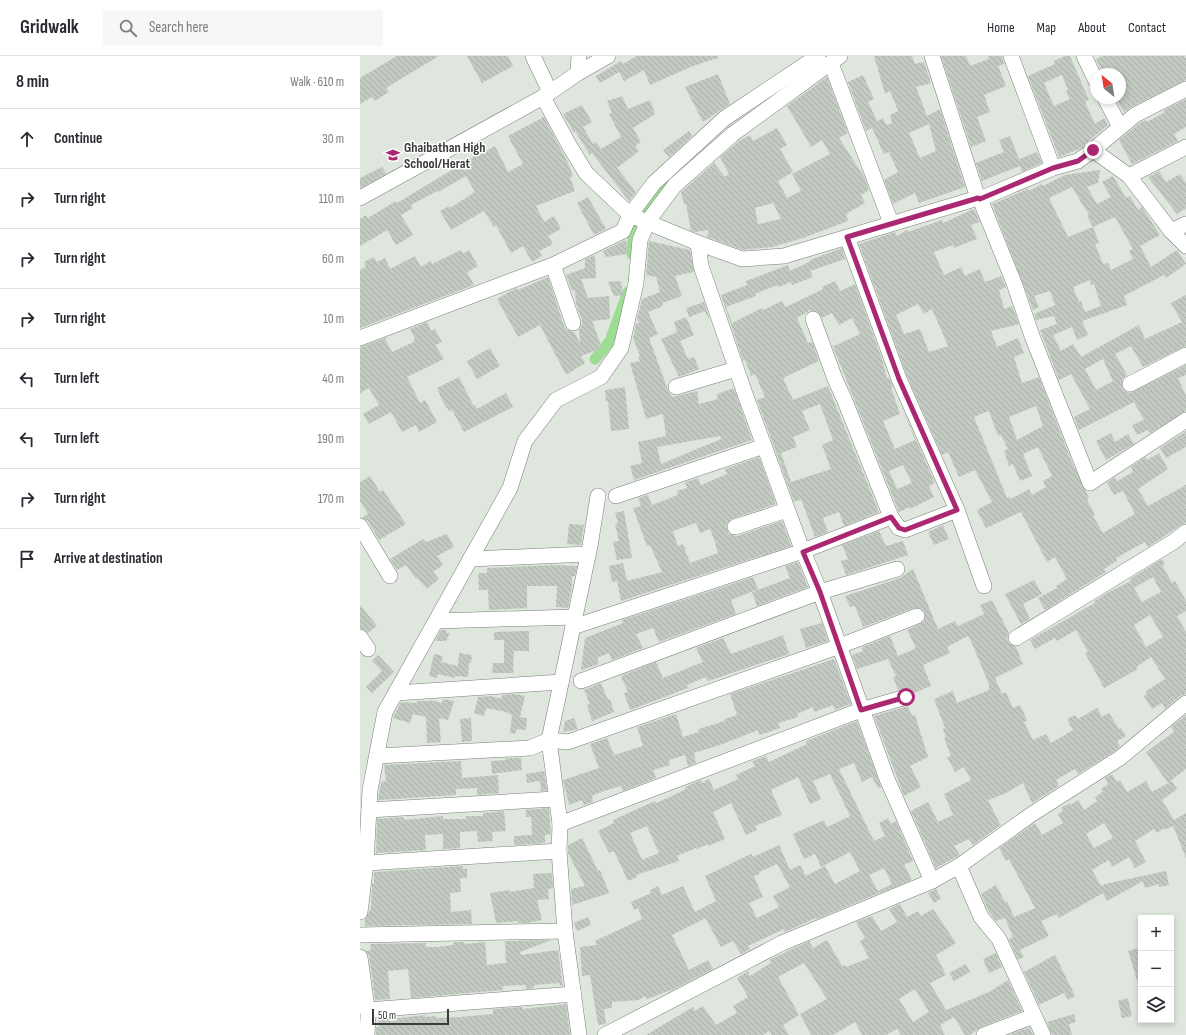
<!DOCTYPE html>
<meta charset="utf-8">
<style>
:root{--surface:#fff;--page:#f7f7f7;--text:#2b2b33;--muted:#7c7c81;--line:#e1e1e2}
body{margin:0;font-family:"Sofia Sans Condensed",sans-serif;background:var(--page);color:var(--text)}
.controls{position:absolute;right:12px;bottom:12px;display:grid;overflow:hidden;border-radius:0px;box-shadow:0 2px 6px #0003}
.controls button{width:36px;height:36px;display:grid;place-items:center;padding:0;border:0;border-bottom:1px solid var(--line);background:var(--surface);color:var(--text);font:20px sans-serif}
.compass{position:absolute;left:730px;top:12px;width:36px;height:36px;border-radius:50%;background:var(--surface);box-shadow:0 2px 6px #0003;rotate:330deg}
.scale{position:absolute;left:12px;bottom:10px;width:77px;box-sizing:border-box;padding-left:4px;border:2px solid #393c39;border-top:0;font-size:11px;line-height:14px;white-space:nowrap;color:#393c39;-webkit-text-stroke:3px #fff;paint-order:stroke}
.stop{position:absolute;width:12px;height:12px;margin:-9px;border:3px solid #ab2771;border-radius:50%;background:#fff}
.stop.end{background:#ab2771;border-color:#fff;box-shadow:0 1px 4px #0008}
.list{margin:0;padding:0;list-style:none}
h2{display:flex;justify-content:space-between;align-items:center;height:52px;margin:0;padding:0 16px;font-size:17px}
h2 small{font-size:13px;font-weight:400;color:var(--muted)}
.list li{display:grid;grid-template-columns:26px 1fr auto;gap:12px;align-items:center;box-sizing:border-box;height:60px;padding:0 16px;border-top:1px solid var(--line)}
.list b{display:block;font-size:15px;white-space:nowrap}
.list em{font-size:13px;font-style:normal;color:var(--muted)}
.icon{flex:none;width:22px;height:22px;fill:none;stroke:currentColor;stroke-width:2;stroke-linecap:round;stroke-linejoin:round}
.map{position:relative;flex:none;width:826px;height:979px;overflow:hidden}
header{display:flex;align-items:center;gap:24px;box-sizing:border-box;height:56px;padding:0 20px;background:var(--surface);border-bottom:1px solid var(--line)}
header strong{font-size:19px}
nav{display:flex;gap:22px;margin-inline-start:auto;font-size:14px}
.search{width:280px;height:36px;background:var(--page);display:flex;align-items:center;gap:10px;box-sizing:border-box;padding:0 14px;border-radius:0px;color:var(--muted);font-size:15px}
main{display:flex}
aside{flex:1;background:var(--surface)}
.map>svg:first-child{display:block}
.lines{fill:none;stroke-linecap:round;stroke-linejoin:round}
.canal{stroke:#9cdc93;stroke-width:11}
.building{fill:url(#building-back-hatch);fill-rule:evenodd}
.minor-casing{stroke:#798078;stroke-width:16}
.minor{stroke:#fff;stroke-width:15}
.route{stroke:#ab2771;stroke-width:5}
.labels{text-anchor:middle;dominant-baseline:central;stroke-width:3;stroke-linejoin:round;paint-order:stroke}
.poi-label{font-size:14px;font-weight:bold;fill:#393c39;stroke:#fff;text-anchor:start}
</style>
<header>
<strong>Gridwalk</strong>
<div class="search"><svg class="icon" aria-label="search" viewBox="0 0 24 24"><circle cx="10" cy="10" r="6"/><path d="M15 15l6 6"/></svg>Search here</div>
<nav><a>Home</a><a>Map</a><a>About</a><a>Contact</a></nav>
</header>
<main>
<aside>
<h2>8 min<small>Walk · 610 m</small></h2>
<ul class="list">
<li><svg class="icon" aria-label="ahead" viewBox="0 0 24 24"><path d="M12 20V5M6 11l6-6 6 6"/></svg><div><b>Continue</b></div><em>30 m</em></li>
<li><svg class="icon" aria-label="right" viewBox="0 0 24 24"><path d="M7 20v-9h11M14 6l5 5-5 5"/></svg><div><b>Turn right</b></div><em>110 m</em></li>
<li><svg class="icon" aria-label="right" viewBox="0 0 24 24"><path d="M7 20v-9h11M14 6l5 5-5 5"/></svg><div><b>Turn right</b></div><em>60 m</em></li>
<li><svg class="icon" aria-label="right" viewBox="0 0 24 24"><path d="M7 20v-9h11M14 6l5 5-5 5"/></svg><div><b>Turn right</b></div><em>10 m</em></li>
<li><svg class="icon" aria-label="left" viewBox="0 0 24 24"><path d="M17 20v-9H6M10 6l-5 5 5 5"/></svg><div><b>Turn left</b></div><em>40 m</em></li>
<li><svg class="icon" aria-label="left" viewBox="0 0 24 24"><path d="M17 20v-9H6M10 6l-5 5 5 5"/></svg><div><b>Turn left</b></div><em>190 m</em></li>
<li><svg class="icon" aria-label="right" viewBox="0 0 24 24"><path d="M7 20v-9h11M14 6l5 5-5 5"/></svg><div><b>Turn right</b></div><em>170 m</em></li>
<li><svg class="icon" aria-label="arrive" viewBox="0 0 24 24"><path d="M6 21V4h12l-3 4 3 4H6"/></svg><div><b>Arrive at destination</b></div></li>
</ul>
</aside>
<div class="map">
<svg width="826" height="979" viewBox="0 0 826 979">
<defs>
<pattern id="building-back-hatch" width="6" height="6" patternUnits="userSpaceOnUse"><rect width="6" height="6" fill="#c2cac1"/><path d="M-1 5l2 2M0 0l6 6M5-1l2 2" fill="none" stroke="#a7aea7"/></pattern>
</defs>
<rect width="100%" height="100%" fill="#dee6dd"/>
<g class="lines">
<g class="canal">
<path d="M272 198 273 182 286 148 314 122"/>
<path d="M235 303 250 285 268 236"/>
</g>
</g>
<g class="building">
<path d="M37 0H79L26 32 29 36 15 45 12 41 0 48V22Z"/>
<path d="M107 0H148L153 10 122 27Z"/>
<path d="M277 0H358V2L333 10 290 29 284 14 264 25 259 16 240 27 236 20 261 5 263 8Z"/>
<path d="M514 0H552L555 8 564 6 571 27 556 31 567 60 580 53 605 131 559 147 555 137 533 148 524 124 538 116 529 96 524 98 512 72 506 75 488 26 503 19 514 43 508 46 517 65 523 62 526 69 532 67 530 59 538 55 530 35 525 38ZM569 68 576 95 560 102 549 77Z"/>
<path d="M581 0H606L610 10 629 3 628 0H642L644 8 638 10 646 30 624 39 630 56 617 61 626 85 611 91Z"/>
<path d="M705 0H710L729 44 725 46 735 68 744 62 748 69 719 93 699 101 668 20 695 8 694 5ZM702 19 708 34 706 35 710 43 694 50 684 27Z"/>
<path d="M743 0H824L826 3V24L771 51 764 56 755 42H760V34L765 31 760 18H743L736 3Z"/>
<path d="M358 18 370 48 343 66 325 31Z"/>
<path d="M467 21 488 77 479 82 505 122 509 134 501 139 505 147 486 158 488 165 443 182 412 191 383 194 347 181 349 174 335 176 331 175 326 148H324L321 136 354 107 365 121 369 118 360 101 379 85 390 79 393 85 417 72 427 89 420 93 433 116 418 125 427 142 441 135 432 118 470 98 462 84 451 91 427 50ZM413 147 421 163 398 168 395 152Z"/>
<path d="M262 40 268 53 290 44 295 58 273 72 281 86 275 90 279 95 257 112 276 136 269 145 232 97 230 99 215 75 214 77 203 58 222 49 232 66 223 71 233 88 236 86 241 93 261 81 249 58 252 57 247 45Z"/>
<path d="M826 43V71L814 78 818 85 772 108 759 84 780 67 786 64 787 66 805 56 804 54Z"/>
<path d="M184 61 207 105 213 120 210 121 215 135 176 150 184 166 194 160 201 173 188 180 193 188 179 195 182 200 172 206 163 190 151 197 136 169 134 171 124 155 91 174 80 155 89 150 90 152 115 136 106 120 78 136 77 135 51 149 53 152 41 159 53 179 36 189 27 174 0 190V163L6 159 8 162 36 145 37 147 120 97 121 98 135 90 148 116 163 108 148 80Z"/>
<path d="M329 75 332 80 309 101 303 94Z"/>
<path d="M650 80 659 103 677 96 682 107 662 116 660 110 622 125 616 107 644 96 639 84Z"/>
<path d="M22 111 26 118 0 132V122Z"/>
<path d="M740 114 738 127 727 131 737 148 751 141 742 126 753 120 766 142 770 140 778 154 782 151 800 179 780 190 791 211 817 194 826 208 806 222 804 219 764 240 767 249 722 265 728 279 717 284 712 271 693 279 701 295 713 288 721 301 779 269 785 283 822 266 811 247 826 239V290L783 311 771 290 755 298 767 319 762 324V332L769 337 826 309V319L818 322 826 340V355L790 377 788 374 777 379 772 369 784 364 774 346 719 374 714 361 730 353 711 318 699 324 680 274 697 268 694 260 676 264 674 258 695 249 690 235 674 240 679 251 673 254 632 148 668 133 669 135 682 128 683 130 705 119ZM712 131 729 159 727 160 733 171 708 181 689 142ZM755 161 773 193 769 195 773 203 751 214 748 207 743 208 735 188 739 187 733 171ZM730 224 731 229 734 228 741 250 725 256 721 245 719 246 713 231ZM743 303 753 325 736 334 725 313Z"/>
<path d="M799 115 806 126 820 118 826 127V152L817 158 788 121Z"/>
<path d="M228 141 246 173 234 179 217 147Z"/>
<path d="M614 153 620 166 611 169 617 183 594 192 593 189 574 196 584 219 601 211 605 220 620 213 625 226 641 220 646 231 639 234 644 253 652 250 659 268 631 275 637 291 658 282 664 297 654 301 662 327 679 321 711 404 729 442 727 444 735 459 733 460 743 477 775 458 763 435 754 439 747 427 755 421 757 425 773 416 771 411 785 401 787 404 799 397 808 413 778 433 788 450 826 429V467L821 469 788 491 785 486 756 502 757 505 744 513 746 516 685 554 678 542 697 532 696 530 707 523 695 501 687 506 661 456 626 472 617 454 632 446 615 414 599 421 588 396 582 399 547 320 499 188 535 176 537 180 547 174 548 176 582 164 583 167ZM558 248 564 258 572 253 588 290 569 296 560 273 544 278 536 259ZM676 350 683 370 657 384 649 361ZM629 355 638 380 641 379 648 393 644 395 649 410 653 408 660 425 672 420 663 398 678 391 692 420 683 425 686 431 672 439 669 433 651 443 650 441 647 442 614 361Z"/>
<path d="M266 184 268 198 246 201 243 195Z"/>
<path d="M289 185 330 194 334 216 315 220 322 240 302 247 303 250 288 256 298 278 289 282 308 334 312 341 337 335 339 348 358 343 357 338 374 332 392 384 274 424 270 410 282 407 278 386 306 380 303 358 286 363 270 307 280 305 278 301 280 300 273 282 276 268 280 266 277 264 282 243 300 236 296 221 286 219ZM360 380 361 383 301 408 297 391Z"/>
<path d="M482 192 485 203 450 215 453 221 432 229 431 226 418 231 417 229 395 238 396 240 366 251 372 267 402 252 403 254 422 245 425 251 428 250 463 233 462 231 475 225 480 235 495 228 523 306 527 323 529 322 533 331 531 332 540 358 523 365 535 393 555 384 543 354 575 427 569 430 574 441 550 453 549 451 539 456 472 288 474 290 500 278 492 262 479 269 472 257 462 262 458 256 450 254 437 262 448 287 452 286 459 305 423 322 433 344 468 330 519 456 484 470 479 456 463 462 468 476 455 481 441 443 434 446 397 344 405 341 395 318 391 320 385 304 383 305 360 236 361 239 387 229 386 225 428 209 430 215 451 205 450 204ZM460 348 473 384 462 389 471 413 431 426 421 397 437 391 433 381 450 374 442 355ZM543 409 552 427 537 433 529 415Z"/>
<path d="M101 194 103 198 109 194 118 210 107 216 114 229 0 272V214L6 211 4 206 14 201 17 206 25 202 30 213 55 200 61 211 71 205 72 208Z"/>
<path d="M235 199 236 222 221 223 228 242 249 240 250 263 232 265 242 292 221 300 225 307 206 319 180 269 158 281 137 243 156 232 158 234 188 221 204 270 207 274 214 276 220 287 219 274 222 269V264L216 248 215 234 212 235 206 219 225 212V203Z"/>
<path d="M261 225 263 239 254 240 248 226Z"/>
<path d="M344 246 349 261 348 262 345 255 329 261 326 252Z"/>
<path d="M326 261 334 279 320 285 328 303 334 301 339 313 319 321 301 283 317 276 314 266Z"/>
<path d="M67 266 71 275 75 273 82 286 75 289 84 303 47 321 60 347 65 344 77 366 59 376 56 369 42 376 31 356 9 368 3 358 19 349 9 332 0 337V291L28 281 25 283 32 296 54 286 53 284 55 283 50 273Z"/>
<path d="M130 292 140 310 117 323 107 305Z"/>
<path d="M99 321 113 349H115L117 353 146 337 153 351 104 376 92 354 89 355 83 346 77 332Z"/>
<path d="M265 331 269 373 251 375 248 345H246L245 334Z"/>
<path d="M826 375V391L806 402 800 392Z"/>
<path d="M751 377 755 386 768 378 774 388 746 404 736 385Z"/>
<path d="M399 401 416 448 372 463 366 469 367 474 369 478 377 480 422 465 431 490 261 545 257 525 252 526 249 510 263 507 267 525 302 516 290 489 287 490 273 452 281 450 278 442 288 439 292 449 318 439 317 435 327 432 325 426 338 422 341 429 367 418 365 413ZM336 467 340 477 350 473 356 488H355L358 497 330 507 323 488 318 490 313 475Z"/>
<path d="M10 420 20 436 23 434 46 468 19 484 8 465 2 462 8 458 0 445V426Z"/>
<path d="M264 455 272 502 257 504 253 486 259 485 255 468 258 467 255 457Z"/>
<path d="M209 468 224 469 221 489 207 488Z"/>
<path d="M583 469 589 483 574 489 568 476Z"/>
<path d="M519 475 526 490 543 485 548 499 486 519 481 505 488 503 482 489Z"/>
<path d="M87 478 94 491 77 500 83 509 73 516 79 523 67 533 57 522 56 523 46 509 37 514 30 503 63 483 66 486Z"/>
<path d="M802 503 805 508 802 509 812 527 815 525 826 545V555L817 560 826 576V638L820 640 805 653 802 647 792 653 784 640 787 638 786 635 805 623 791 601 776 611 778 613 744 632 725 597 728 596 716 574 697 585 695 582 675 593 670 584 735 547 734 545 747 537 771 525 770 523ZM793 521 801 536 782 546 774 532ZM790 559 803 581 786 591 774 569Z"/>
<path d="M438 506 448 531 397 550 392 536 430 522 425 510Z"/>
<path d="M194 509 217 510 215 520H212V530L208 552 196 551 197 530H167V552L129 554 128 534H119L118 517H127V512Z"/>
<path d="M553 513 578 573 595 565 598 570 624 558 620 549 632 544 649 577 647 582 648 586 656 591 663 608 635 622 642 638 646 636 653 652 660 649 667 664 664 666 673 684 686 678 691 687 713 674 707 663 715 659 718 663 737 652 742 661 749 657 759 673 761 672 766 680 757 685 760 690 755 695 718 718 715 713 696 724 699 730 672 747 663 727 644 738 628 744 640 768H642L613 789 609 783 594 790 600 799 576 812 551 755 568 746 578 766 593 759 584 738 611 724 604 711 595 716 587 701 591 700 584 682 586 681 583 673 585 672 574 643 593 635 597 647 629 634V629L614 592 608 580 587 591 590 597 563 609 571 630 554 637 548 632 538 634 533 621 536 620 528 603 497 613 492 599 503 595 502 591 530 580 538 600 556 592 547 574 564 566 565 557 562 553 554 552 503 571 495 550 490 551 485 540 540 522Z"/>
<path d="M393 521 398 533 371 544 376 558 299 586 293 572 276 578 283 592 252 604 249 597 237 602 239 608 221 614 225 582 263 567 262 564Z"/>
<path d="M674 524 682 538 663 548 670 563 661 568 645 538Z"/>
<path d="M0 549 17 570 8 577 0 572Z"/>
<path d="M462 567 468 585 446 592 440 573Z"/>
<path d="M81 574H86V577H90L86 585H75Z"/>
<path d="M169 575V595H154L153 617H132L133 607H144V584H134V576Z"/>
<path d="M423 579 429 598 348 625 346 621 327 629 328 632 270 654 264 637 268 636 261 620 296 606 303 622 343 606 336 592 363 582 371 598Z"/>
<path d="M99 597 112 599 111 607H109L108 621 95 620V622L78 618 77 622 69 620 74 598 83 600 81 606 98 610Z"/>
<path d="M18 599 34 616 12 637 6 631 22 615 12 605Z"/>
<path d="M474 603 491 648 475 654 473 649 454 656 453 651 437 658 438 661 418 667 420 672 409 676 399 679 398 674 363 688 334 697 336 707 328 710 325 699 309 704 310 709 293 714 296 722 263 735 261 730 244 735 232 740 233 746 224 749 222 744 209 749 203 724 239 712 230 688 247 682 254 699 283 690 277 671 316 658 323 681 339 676 338 673 365 665 364 663 377 659 370 638Z"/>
<path d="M241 627 248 644 250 643 254 656 232 665 227 649 230 648 224 634Z"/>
<path d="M155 638 165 640 160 661 167 662 166 674 157 673 155 678 150 677 152 659 146 656 126 652 124 660 114 657 118 641 131 640 141 643 142 639Z"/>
<path d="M83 643 94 645 88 664 79 662 81 686 67 687 66 661 53 658 50 667 33 662 41 646 57 647V645H70L71 644 82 647Z"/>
<path d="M548 650 552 660 555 659 568 701 550 710 561 731 544 740 514 660Z"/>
<path d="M826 659V713L808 727 786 696 814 676 811 671Z"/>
<path d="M111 662 112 685 102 686 100 663Z"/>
<path d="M214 662 218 673 203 676 205 665Z"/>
<path d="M497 665 521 731 518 732 512 721 502 726 494 707 479 713 514 785 525 780 519 767 528 762 531 768 536 765 553 805 544 809 552 824 520 837 518 835 532 828 524 812 509 819 519 837 457 863 456 862 425 876 424 873 388 890 390 893 381 898 373 885 361 891 346 863H344L312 879 329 914 348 904 353 913 314 933 287 943 285 940 279 944 252 946V952L244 953 246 968 238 969 230 919 222 920 220 891 237 889 235 885 282 863 278 852 274 854 271 846 291 837 290 834 298 830 302 839 323 830 335 856 356 845 345 820 391 798 393 801 419 789 430 814 440 809 446 820 465 810 475 828 500 815 490 796 461 811 455 798 444 803 433 778 464 764 467 771 490 760 470 718 453 725 461 743 450 748 438 721 411 734 422 759 395 770 397 774 386 779 371 747 353 756 365 783 348 790V788L337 793 336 792 317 800 319 805 276 819 277 821 268 825 254 795 249 797 238 775 254 767 253 764 295 745 296 747 310 741 326 733 325 731 341 724 342 727 349 723 354 734 378 723 376 719 395 710 392 705 406 700 409 706 447 688 446 685ZM287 770 299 797 282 804 270 777ZM417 808 430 831 413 840 419 851 397 862 389 847 403 841 394 820 400 818 399 816Z"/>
<path d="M145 702H161L162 714 132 718 131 705 146 704Z"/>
<path d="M101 705 102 722 138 719 139 737 117 739V732L96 733V739L18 744 21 726 26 725 24 709Z"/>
<path d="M184 715 187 734 181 735 180 725 167 727 166 718Z"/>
<path d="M752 718 757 726 760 724 767 736 786 725 792 736 812 725 817 733 802 744 814 764 826 757V802L813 770 805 774 804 772 797 777 794 773 775 785 786 806 775 812 769 801 752 811 749 804 732 814 741 830 745 828 806 815 809 829 799 831V828L785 832 783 825 747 845 743 837 699 862 697 858 681 865 689 880 660 894 664 901 658 904 649 883 653 881 645 862 636 865 629 856 621 838 636 829 645 846 647 845 654 861 675 852 649 803 646 805 639 792 675 767 682 779 703 767 698 758 703 755 701 752 710 747V749L718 744 724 754 737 745 735 741 743 736 741 733 748 728 745 722ZM744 767 753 782 734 792 726 778Z"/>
<path d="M189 752 191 778 185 779V787L154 789V780L172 779 171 761H166V754Z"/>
<path d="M144 755 146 775 132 776 133 785 118 786 117 775 100 776V792L83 793V778L65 779 66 794 16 797 17 763 43 761 44 764 83 760V763H106V760H123V757Z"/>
<path d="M222 782 238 815 240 814 249 837 212 849 211 833 225 830 208 797V789Z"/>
<path d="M103 810V813H107V822H100L101 836 90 837 91 856 111 854 112 868 5 870V863L11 852 12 828H14V816Z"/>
<path d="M192 817 193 832 188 833 189 843 177 844 182 864 168 867H158V865L136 867 130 837 150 834V836L174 832 173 818Z"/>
<path d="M576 833 581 842 574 847 568 837Z"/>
<path d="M540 848 547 861 558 855 561 860 573 853 596 887 576 899 586 919 570 927 586 954 631 935 648 924 662 955 621 971 610 979H605L594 961 580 969 585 979H541L537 973 526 979H502L495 966 473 979H451L440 958 467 943 444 907 418 921 439 959 423 969 429 979H412L409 975 403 979H286L333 951 335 955 343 950 356 969 377 957 373 950 388 941 377 922 388 915 390 920 411 907 409 904 449 885 453 892 467 884 482 910 485 909 486 911 509 902 500 885 505 882 496 866 512 860 521 875 537 866 529 853ZM555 933 569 956 553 966 539 943Z"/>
<path d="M228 861 231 869 217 875 214 867Z"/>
<path d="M192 884 160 896 161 899 198 894 203 930H200L199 927 174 929V932L166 933V929L143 930V934L51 942 48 913 28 915 30 943 15 944 9 900 6 895 11 894 10 888 66 887V891H78L93 889 94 886H104L105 888 125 886 127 909 146 907 145 885Z"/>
<path d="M777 892 781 906V930H779L768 895Z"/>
<path d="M636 897 642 911 629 917 623 903Z"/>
<path d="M695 899 715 940 708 944 704 937 679 949 664 916Z"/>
<path d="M606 908 610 916 594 925 589 917Z"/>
<path d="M768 942 772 960 762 962 758 945Z"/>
<path d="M206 948 210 979H16V971H19L18 962 31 961V963L65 959V961L76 960V962L100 961 133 958V953L162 951 163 953Z"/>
<path d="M714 958 716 966 709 968 712 979H692L687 966Z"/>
<path d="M670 972 673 979H649L662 974Z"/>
</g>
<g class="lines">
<defs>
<g id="minor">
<path d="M173 0 190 36"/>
<path d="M572 0 618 142"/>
<path d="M651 0 693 112"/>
<path d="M724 0 736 25"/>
<path d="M471 7 531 167"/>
<path d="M218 17 219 0"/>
<path d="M183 41 209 89 226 117 270 159 338 187 382 203 424 200 618 142 620 143 693 112 718 105 733 94 769 120 811 175 826 190"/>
<path d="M745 42 760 71"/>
<path d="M733 94 775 59 826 33"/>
<path d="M769 120 826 91"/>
<path d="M0 142 183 41 218 17 248 0"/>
<path d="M620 143 654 227 672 280 730 427 826 364"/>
<path d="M811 175 826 168"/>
<path d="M487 181 539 323 597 454 624 530"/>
<path d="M338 187 341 210 385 338 440 488 460 536 527 723 572 825"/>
<path d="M193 209 213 267"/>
<path d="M453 263 475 323 485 345 531 461 539 472 545 474 597 454"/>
<path d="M0 282 193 209 263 175 270 159 294 127 365 62 458 0"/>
<path d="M770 328 826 299"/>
<path d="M316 331 376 313"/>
<path d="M256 440 404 390"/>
<path d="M0 470 30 520"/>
<path d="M375 471 427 454"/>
<path d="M110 503 228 498"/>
<path d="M76 565 215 561"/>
<path d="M213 571 443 495 531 461"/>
<path d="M0 581 8 593"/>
<path d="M656 582 813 486 826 476"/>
<path d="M221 625 460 536 537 513"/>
<path d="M36 637 201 626"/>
<path d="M17 700 170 692 189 684 208 686 480 590 557 560"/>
<path d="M9 754 195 743"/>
<path d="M200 768 501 654 546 641"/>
<path d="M6 807 199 795"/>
<path d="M599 810 621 861 639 883 683 979"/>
<path d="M0 856 6 807 10 734 25 656 150 432 165 385 196 344 241 321 261 292 276 227 280 184 288 165 315 129 373 78 480 0"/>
<path d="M0 879 205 875"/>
<path d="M0 901 8 959 7 979"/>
<path d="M8 954 214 938"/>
<path d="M219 979 205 875 199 795 200 768 189 684 230 490 238 440"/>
<path d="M245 979 422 887 572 825 599 810 672 758 760 702 826 647"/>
<path d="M624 979 674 960"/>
</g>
</defs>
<use href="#minor" class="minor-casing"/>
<use href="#minor" class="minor"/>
</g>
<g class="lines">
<path class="route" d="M546 641 501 654 460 536 443 496 531 461 539 472 545 474 597 454 539 323 487 181 618 142 620 143 693 112 718 105 733 94"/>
</g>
<defs>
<symbol id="school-bare" viewBox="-9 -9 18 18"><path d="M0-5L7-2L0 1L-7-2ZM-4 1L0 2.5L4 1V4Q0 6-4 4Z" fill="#ab2771" stroke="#fff" stroke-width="2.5" paint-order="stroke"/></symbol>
</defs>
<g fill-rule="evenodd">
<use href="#school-bare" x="23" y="89" width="20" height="20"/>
</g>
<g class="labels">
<g class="poi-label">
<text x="44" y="91">Ghaibathan High<tspan x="44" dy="16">School/Herat</tspan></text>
</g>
</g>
</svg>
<div class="controls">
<button>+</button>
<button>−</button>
<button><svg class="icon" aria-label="layers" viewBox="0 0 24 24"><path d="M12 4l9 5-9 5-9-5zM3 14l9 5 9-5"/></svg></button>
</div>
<svg class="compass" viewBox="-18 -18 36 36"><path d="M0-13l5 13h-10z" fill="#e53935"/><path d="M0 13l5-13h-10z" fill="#7c7c81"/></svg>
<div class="scale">50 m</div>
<div class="stop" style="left:546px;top:641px"></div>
<div class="stop end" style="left:733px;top:94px"></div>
</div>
</main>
